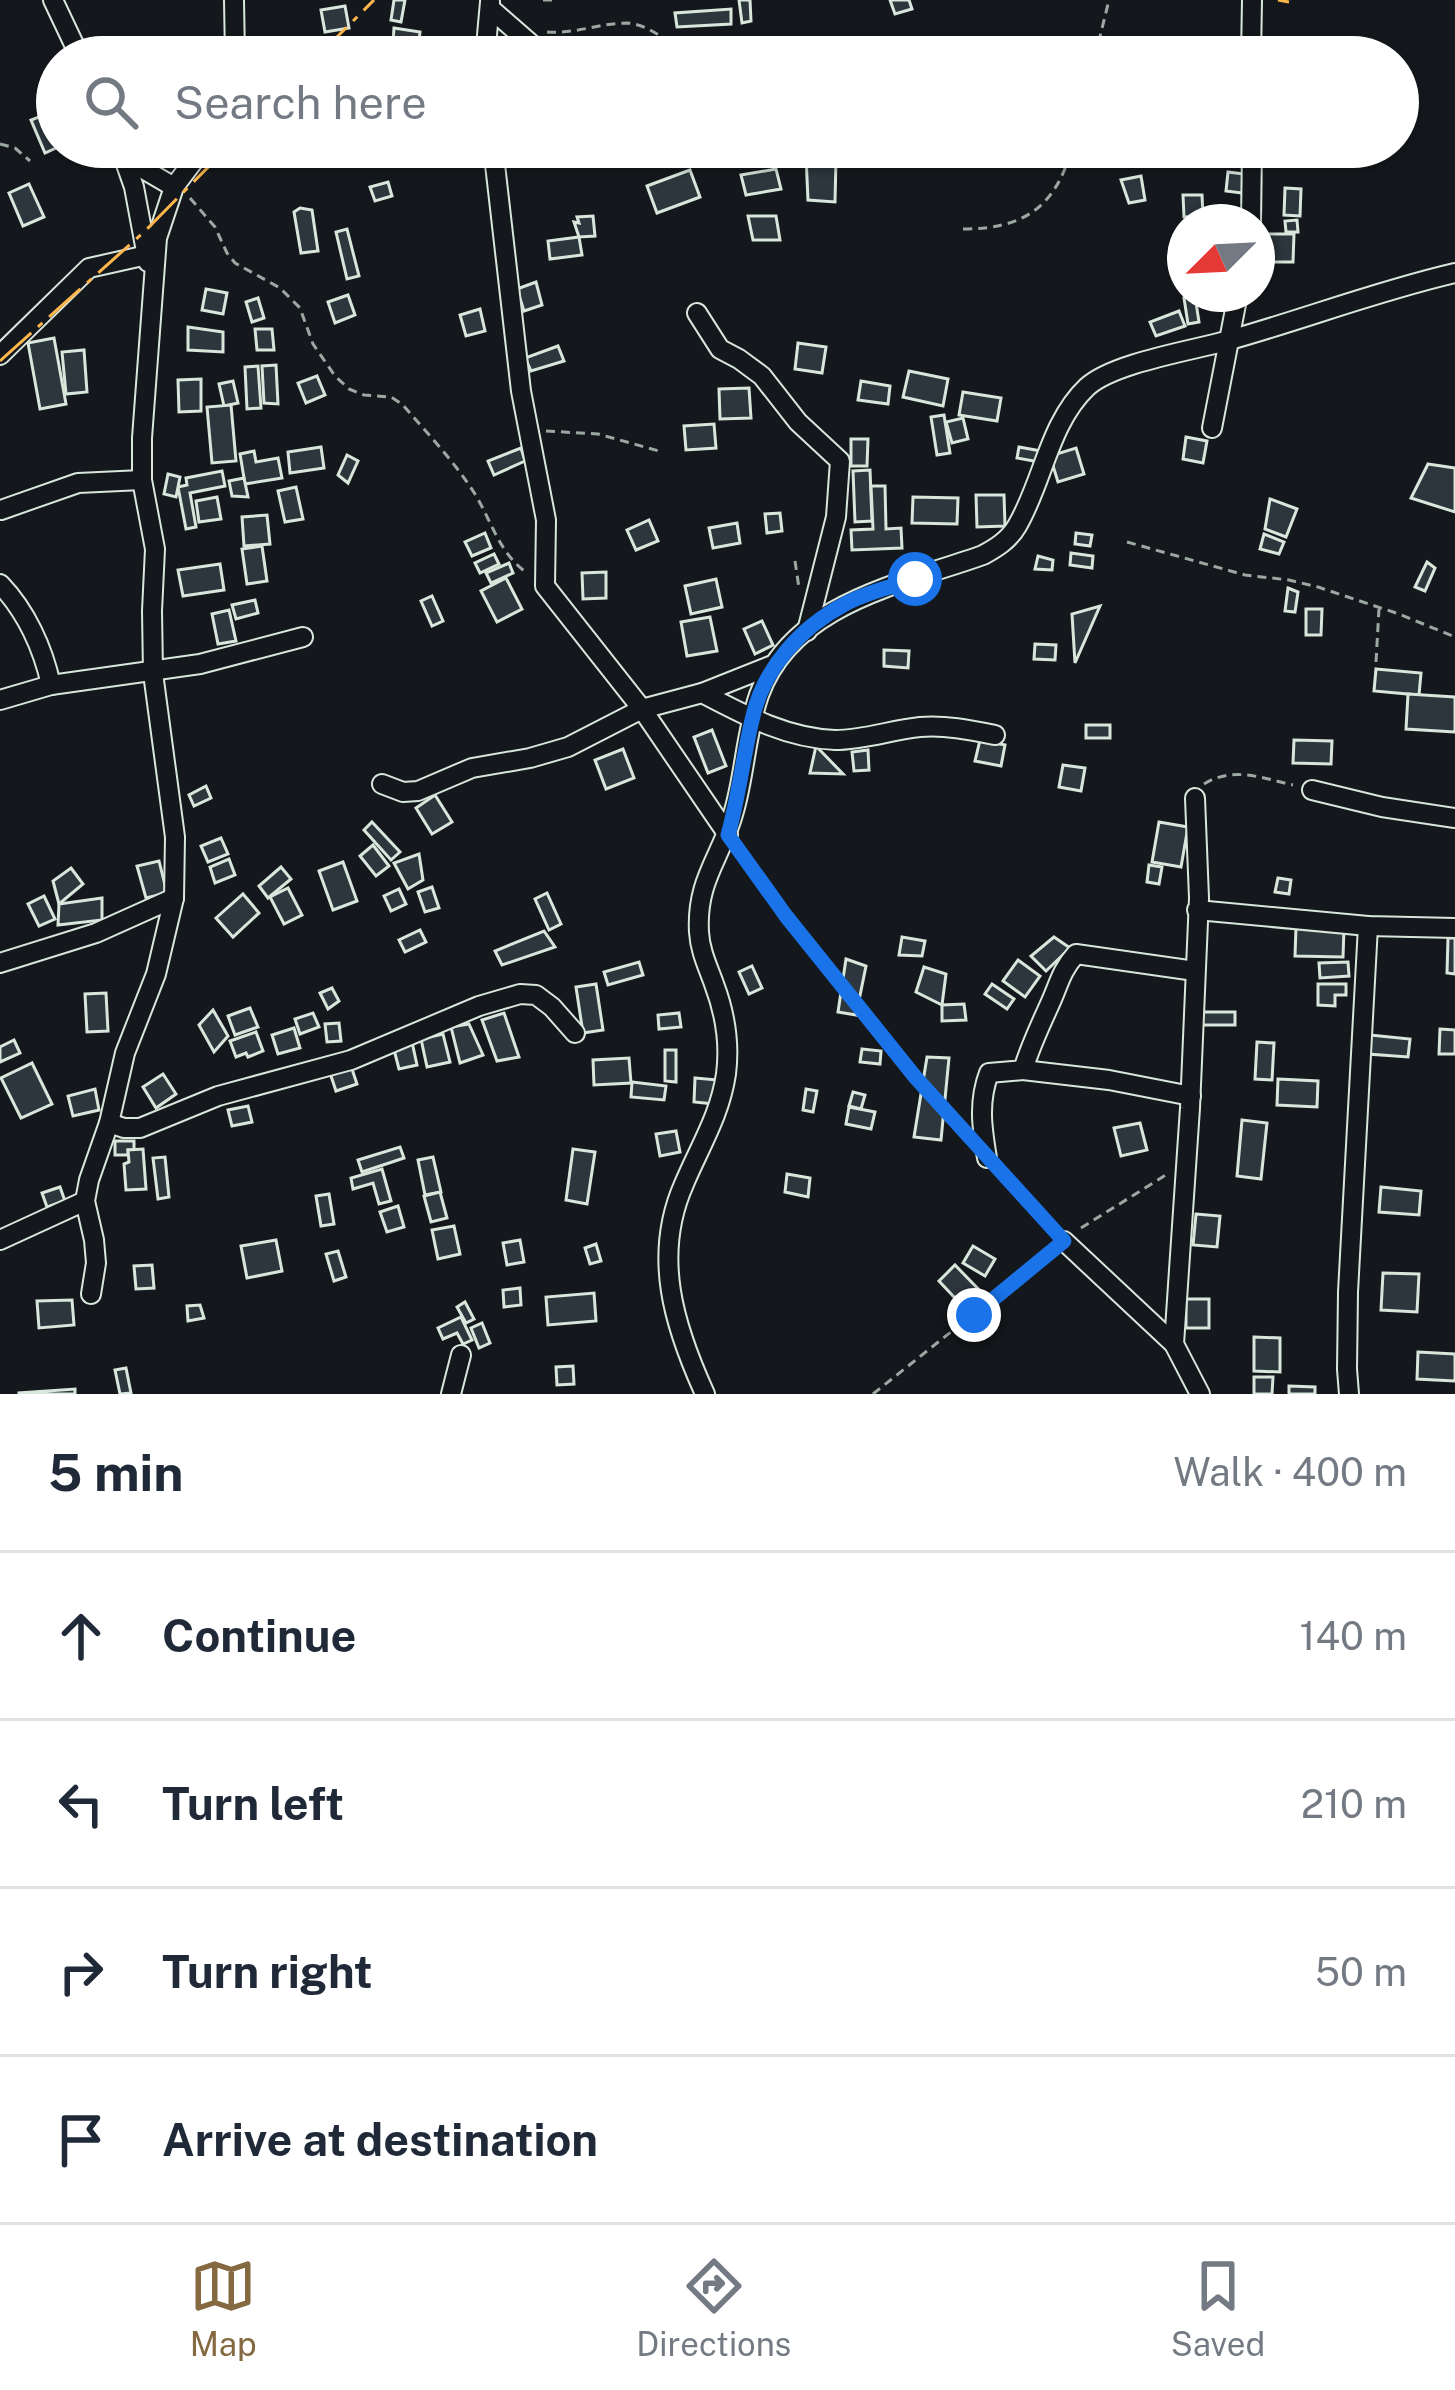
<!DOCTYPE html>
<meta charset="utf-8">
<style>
:root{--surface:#fff;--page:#f6f6f7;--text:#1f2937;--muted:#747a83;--line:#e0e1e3;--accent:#846941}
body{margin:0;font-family:"Public Sans",sans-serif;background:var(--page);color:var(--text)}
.compass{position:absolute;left:1167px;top:204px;width:108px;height:108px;border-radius:50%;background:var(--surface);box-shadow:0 3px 9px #0004;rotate:246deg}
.stop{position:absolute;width:36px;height:36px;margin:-27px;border:9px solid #1a73e8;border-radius:50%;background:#fff}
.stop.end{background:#1a73e8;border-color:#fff;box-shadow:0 3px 12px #0008}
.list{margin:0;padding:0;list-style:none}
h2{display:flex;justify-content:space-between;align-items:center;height:156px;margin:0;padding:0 48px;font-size:51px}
h2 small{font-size:39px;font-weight:400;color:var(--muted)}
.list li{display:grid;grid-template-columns:78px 1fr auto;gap:36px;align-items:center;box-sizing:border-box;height:168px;padding:0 48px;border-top:3px solid var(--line)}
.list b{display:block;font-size:45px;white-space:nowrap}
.list em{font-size:39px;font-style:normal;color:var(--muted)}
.icon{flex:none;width:66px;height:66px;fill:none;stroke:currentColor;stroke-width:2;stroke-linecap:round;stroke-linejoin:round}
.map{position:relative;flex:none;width:1455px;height:1394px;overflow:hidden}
.search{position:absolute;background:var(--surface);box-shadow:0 3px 9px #0004;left:36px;right:36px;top:36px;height:132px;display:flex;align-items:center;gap:30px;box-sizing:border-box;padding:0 42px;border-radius:66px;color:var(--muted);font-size:45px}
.sheet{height:828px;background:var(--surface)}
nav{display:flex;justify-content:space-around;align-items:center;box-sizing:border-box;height:168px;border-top:3px solid var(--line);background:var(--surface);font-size:33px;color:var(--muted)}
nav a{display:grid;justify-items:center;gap:6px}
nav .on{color:var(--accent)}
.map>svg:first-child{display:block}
.building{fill:#2c363c;stroke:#d8e6dc;stroke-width:3}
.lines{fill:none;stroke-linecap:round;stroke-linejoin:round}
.minor-casing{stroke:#d8e6dc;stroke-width:22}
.path{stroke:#9da8a2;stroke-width:3;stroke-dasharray:9 6;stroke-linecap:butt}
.minor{stroke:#14181c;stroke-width:18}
.power{stroke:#ffb74d;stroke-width:3;stroke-dasharray:42 9 6 9;stroke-linecap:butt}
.route{stroke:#1a73e8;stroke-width:15}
</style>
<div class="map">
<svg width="1455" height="1394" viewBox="0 0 1455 1394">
<rect width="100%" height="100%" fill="#14181c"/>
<g class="building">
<path d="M394 0H405L401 22 391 20Z"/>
<path d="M739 0H750L751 21 742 23Z"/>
<path d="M890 0H909L912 9 895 14Z"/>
<path d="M345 6 349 28 325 32 321 10Z"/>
<path d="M731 9V24L677 27 675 13Z"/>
<path d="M394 28 420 32 417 57H392Z"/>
<path d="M293 41 295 57H273L271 44Z"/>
<path d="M759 46V57H714L715 47Z"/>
<path d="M780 48 820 52 822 57H780Z"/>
<path d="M57 110 58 147 45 153 31 120Z"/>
<path d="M808 147H845L843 156 809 153Z"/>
<path d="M859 147H885V161L859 158Z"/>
<path d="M806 156 836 159 835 202 808 200Z"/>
<path d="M776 169 781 189 746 195 741 175Z"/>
<path d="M690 170 700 197 657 213 647 186Z"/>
<path d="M1228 172 1252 175 1250 194 1226 191Z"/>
<path d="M1141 176 1145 200 1129 203 1121 180Z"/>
<path d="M388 182 392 196 375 201 370 187Z"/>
<path d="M29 184 44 217 23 226 9 193Z"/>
<path d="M1285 188 1301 189 1300 216 1284 215Z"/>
<path d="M1183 195H1202L1203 216 1184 217Z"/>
<path d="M300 208 312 210 318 251 301 253 294 212Z"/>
<path d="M593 216 595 236 579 237 574 222 579 223 577 217Z"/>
<path d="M748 216H776L780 240H753Z"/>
<path d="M1297 220 1298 232H1286L1285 221Z"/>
<path d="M347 229 359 276 347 279 336 232Z"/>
<path d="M1268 234H1294L1293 262H1268Z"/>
<path d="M579 237 582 255 550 259 548 241Z"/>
<path d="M536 282 542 305 524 311 517 289Z"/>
<path d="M206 289 227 293 223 314 202 310Z"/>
<path d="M348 295 355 315 335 323 328 302Z"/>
<path d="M1195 296 1199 322 1188 324 1184 298Z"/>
<path d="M258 298 264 318 252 322 246 302Z"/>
<path d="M480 309 485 331 466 336 460 315Z"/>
<path d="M1179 311 1185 326 1156 336 1150 322Z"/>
<path d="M188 327 223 332V352L188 350Z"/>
<path d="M255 329H272L274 350H257Z"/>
<path d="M54 338 66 404 40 409 28 343Z"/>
<path d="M798 343 826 347 822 373 795 369Z"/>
<path d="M558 346 564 361 531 371 525 358Z"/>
<path d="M84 350 87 392 66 394 62 352Z"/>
<path d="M276 365 278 404 264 403 262 366Z"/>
<path d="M258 366 261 408 247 409 245 367Z"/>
<path d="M909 371 948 379 943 406 903 397Z"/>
<path d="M317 376 325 395 306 403 298 383Z"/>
<path d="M201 379V411L179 412 178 380Z"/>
<path d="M233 381 238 403 224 406 219 384Z"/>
<path d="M861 381 890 386 888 404 858 400Z"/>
<path d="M749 388 751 418 720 419 719 389Z"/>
<path d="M963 392 1001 398 997 421 959 415Z"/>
<path d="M231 405 236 461 212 463 207 407Z"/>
<path d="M944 415 950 453 937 455 931 417Z"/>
<path d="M963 418 968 439 952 443 946 422Z"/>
<path d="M714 424 716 448 686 450 684 426Z"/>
<path d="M1186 437 1207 441 1203 463 1183 459Z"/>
<path d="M851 439H868L867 466H851Z"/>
<path d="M321 447 324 468 290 473 288 452Z"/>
<path d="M1019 447 1041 451 1039 462 1017 458Z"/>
<path d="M521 448 525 461 494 475 488 461Z"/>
<path d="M1076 448 1084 474 1058 482 1050 456Z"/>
<path d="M254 451 256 462 278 458 282 478 245 484 240 454Z"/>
<path d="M347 455 358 461 348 483 338 475Z"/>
<path d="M1428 464 1455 468V512L1411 498Z"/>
<path d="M870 470 872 521 855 522 853 471Z"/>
<path d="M222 471 225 486 190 493 196 527 186 529 178 487 187 485 186 478Z"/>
<path d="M168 474 180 477 176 497 164 494Z"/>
<path d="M244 478 248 497 232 496 229 481Z"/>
<path d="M871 486H885L886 529 901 528 902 548 852 550 851 530 873 529Z"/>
<path d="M296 487 303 519 285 522 278 491Z"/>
<path d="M976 495H1004L1005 526 977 527Z"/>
<path d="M217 497 221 519 199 522 196 501Z"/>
<path d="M913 497 958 498 957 524 912 523Z"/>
<path d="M1270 499 1297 509 1286 537 1265 529Z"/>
<path d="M780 513 782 531 767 533 765 514Z"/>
<path d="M267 515 270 544 244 546 242 517Z"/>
<path d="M649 520 658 541 636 550 627 530Z"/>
<path d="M737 523 740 543 713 548 709 528Z"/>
<path d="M485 533 491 548 472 556 465 542Z"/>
<path d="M1076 533 1092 535 1090 546 1075 544Z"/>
<path d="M1264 534 1284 542 1279 554 1260 549Z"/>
<path d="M262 546 267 581 247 584 242 549Z"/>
<path d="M1071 553 1093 556 1092 568 1070 565Z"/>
<path d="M494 554 499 564 480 573 475 563Z"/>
<path d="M1038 556 1053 560 1052 570 1035 569Z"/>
<path d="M1427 562 1435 568 1425 591 1415 587Z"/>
<path d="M509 563 513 573 491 583 486 573Z"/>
<path d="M220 564 224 590 183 596 178 570Z"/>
<path d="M606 572V598L583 599 582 573Z"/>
<path d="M506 578 522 609 497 622 481 591Z"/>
<path d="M716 579 722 607 691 614 685 586Z"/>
<path d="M1288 588 1298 592 1295 612 1285 611Z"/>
<path d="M432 596 443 621 432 626 421 601Z"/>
<path d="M255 600 258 613 236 619 232 605Z"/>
<path d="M1100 606 1075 663 1072 614Z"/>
<path d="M1306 609H1322L1321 635H1306Z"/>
<path d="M229 610 236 641 218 644 212 614Z"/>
<path d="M710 617 717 651 687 656 681 622Z"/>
<path d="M762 621 773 645 755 654 744 629Z"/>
<path d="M1035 644 1056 645 1055 660 1034 659Z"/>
<path d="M884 650 909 651 908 668 884 666Z"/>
<path d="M1376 669 1421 673 1419 695 1374 691Z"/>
<path d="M1408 694 1455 697V732L1406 729Z"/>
<rect x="1086" y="725" width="24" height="13"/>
<path d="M712 730 726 766 708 773 694 737Z"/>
<path d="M980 740 1005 745 1001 766 975 761Z"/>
<path d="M1294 740 1332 741 1331 764 1293 763Z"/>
<path d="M816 746 843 774 810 773Z"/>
<path d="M623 749 634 778 606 789 595 760Z"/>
<path d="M868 750 869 770 854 771 852 752Z"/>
<path d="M1063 765 1085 768 1081 791 1059 787Z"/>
<path d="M206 786 211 798 194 806 189 795Z"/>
<path d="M435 795 452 822 432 834 416 808Z"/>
<path d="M372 822 400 852 391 860 364 830Z"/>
<path d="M1159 822 1188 827 1181 867 1152 862Z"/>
<path d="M221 838 228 854 208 862 201 846Z"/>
<path d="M373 845 389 866 376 876 360 856Z"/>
<path d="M419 854 423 880 408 889 394 863Z"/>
<path d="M229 859 235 875 215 883 210 867Z"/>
<path d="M159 861 167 893 146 898 137 866Z"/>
<path d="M343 862 357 901 333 910 319 871Z"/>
<path d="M1149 865 1162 867 1159 884 1147 882Z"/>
<path d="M281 867 291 879 268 898 259 886Z"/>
<path d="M71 868 83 884 59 904 53 881Z"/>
<path d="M1278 878 1291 880 1289 894 1275 892Z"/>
<path d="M432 887 439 908 425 912 418 892Z"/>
<path d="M288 888 302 915 284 924 270 897Z"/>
<path d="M399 889 406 904 391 911 384 896Z"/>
<path d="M547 893 561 924 549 930 535 899Z"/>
<path d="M243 894 259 913 233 937 216 918Z"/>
<path d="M44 896 55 919 39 926 28 904Z"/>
<path d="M102 898V920L58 925 59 904Z"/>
<path d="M1296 927 1344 928 1343 957 1295 956Z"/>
<path d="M420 930 426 942 405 952 399 940Z"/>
<path d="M544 931 555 947 502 965 495 951Z"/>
<path d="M902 937 925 941 922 956 899 955Z"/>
<path d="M1054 937 1070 948 1046 971 1031 956Z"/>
<path d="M1448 938H1455V974L1447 973Z"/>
<path d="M846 959 866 966 856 1015 838 1012Z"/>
<path d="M1018 960 1040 976 1025 997 1003 981Z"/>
<path d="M639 962 643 975 608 985 604 972Z"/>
<path d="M1348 962 1349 976 1320 978 1319 963Z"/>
<path d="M752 966 762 988 749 994 739 972Z"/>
<path d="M924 967 946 974 942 1005 916 992Z"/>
<path d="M596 984 603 1030 583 1033 576 987Z"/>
<path d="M992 984 1014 999 1007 1009 985 994Z"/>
<path d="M1318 984H1346V995H1335V1006L1318 1005Z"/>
<path d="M332 988 339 1001 328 1009 320 993Z"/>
<path d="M106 993 108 1031 87 1032 85 994Z"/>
<path d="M964 1004 966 1020 942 1021V1005Z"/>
<path d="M250 1008 258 1027 235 1035 228 1016Z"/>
<path d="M213 1010 228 1036 214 1052 199 1025Z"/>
<rect x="1201" y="1012" width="34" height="13"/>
<path d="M313 1013 319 1027 300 1034 295 1019Z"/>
<path d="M504 1013 519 1057 497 1061 482 1020Z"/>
<path d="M679 1013 681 1027 659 1029 658 1015Z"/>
<path d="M339 1023 341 1041 327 1042 325 1024Z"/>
<path d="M469 1024 483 1055 460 1063 451 1027Z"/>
<path d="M294 1028 300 1048 278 1054 272 1035Z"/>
<path d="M1440 1029 1455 1030V1054H1439Z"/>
<path d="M256 1032 263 1051 248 1057 246 1053 236 1057 230 1041Z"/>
<path d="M443 1034 450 1062 427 1067 421 1039Z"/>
<path d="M1370 1035 1410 1039 1408 1057 1368 1054Z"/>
<path d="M14 1040 20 1053 0 1062V1047Z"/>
<path d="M412 1042 417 1065 399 1069 393 1046Z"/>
<path d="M1257 1042 1274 1043 1272 1080 1255 1079Z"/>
<path d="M862 1049 881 1051 880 1064 860 1062Z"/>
<path d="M665 1050H676V1082L665 1081Z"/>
<path d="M927 1057 949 1058 941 1140 914 1137Z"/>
<path d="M629 1058 631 1083 594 1085 593 1060Z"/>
<path d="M32 1063 52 1104 21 1118 1 1078Z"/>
<path d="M351 1066 357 1084 336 1091 330 1073Z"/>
<path d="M163 1074 176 1094 156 1108 143 1087Z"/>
<path d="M695 1078 718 1080 715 1104 694 1102Z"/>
<path d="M1278 1079 1318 1081 1317 1107 1277 1105Z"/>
<path d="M632 1082 666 1086 664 1100 631 1097Z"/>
<path d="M95 1089 99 1110 73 1116 68 1096Z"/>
<path d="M806 1089 817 1091 813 1112 803 1110Z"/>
<path d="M853 1092 865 1095 861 1109 849 1106Z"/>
<path d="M248 1106 252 1122 232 1126 228 1110Z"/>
<path d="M849 1107 875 1112 871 1129 846 1124Z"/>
<path d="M1242 1120 1267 1123 1261 1179 1237 1176Z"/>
<path d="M1140 1123 1147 1150 1121 1156 1114 1128Z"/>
<path d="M676 1131 680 1152 660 1156 656 1134Z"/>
<path d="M115 1141H134V1150H128V1155H115Z"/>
<path d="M400 1147 404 1158 362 1172 358 1160Z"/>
<path d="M143 1149 146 1189 126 1190 124 1164 129 1162 128 1150Z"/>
<path d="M573 1149 595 1152 587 1204 566 1200Z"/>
<path d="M165 1157 169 1197 158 1199 153 1158Z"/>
<path d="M433 1157 441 1192 425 1195 418 1160Z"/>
<path d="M382 1169 391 1201 379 1204 373 1183 353 1189 351 1178Z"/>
<path d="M787 1174 810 1178 808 1197 785 1192Z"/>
<path d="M60 1187 65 1201 47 1207 42 1193Z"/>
<path d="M1381 1187 1421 1191 1419 1215 1379 1212Z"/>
<path d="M440 1192 447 1218 431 1222 424 1196Z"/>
<path d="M329 1194 334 1224 321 1226 316 1196Z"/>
<path d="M398 1206 404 1227 387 1232 380 1212Z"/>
<path d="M1196 1214 1220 1216 1217 1247 1193 1245Z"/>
<path d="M454 1226 460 1254 438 1259 432 1230Z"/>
<path d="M276 1240 282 1271 247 1278 241 1246Z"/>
<path d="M520 1240 524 1262 507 1265 503 1243Z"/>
<path d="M596 1244 601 1261 590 1264 585 1248Z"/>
<path d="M973 1246 995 1259 985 1276 963 1263Z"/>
<path d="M338 1251 346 1277 334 1281 326 1254Z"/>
<path d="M152 1265 154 1288 136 1289 134 1266Z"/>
<path d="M955 1265 985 1296 968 1312 939 1281Z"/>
<path d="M1383 1273 1419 1274 1417 1312 1381 1310Z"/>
<path d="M520 1288 521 1305 504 1307 503 1290Z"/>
<path d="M594 1293 596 1321 548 1325 546 1297Z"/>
<rect x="1186" y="1299" width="23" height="29"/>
<path d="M72 1300 74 1325 39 1328 37 1301Z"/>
<path d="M465 1302 474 1319 466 1323 457 1307Z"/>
<path d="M200 1305 204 1318 188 1321 187 1306Z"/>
<path d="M461 1317 472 1340 463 1344 457 1333 443 1339 438 1328Z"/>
<path d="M482 1323 490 1343 479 1348 471 1328Z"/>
<path d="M1254 1337 1280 1338V1372L1254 1371Z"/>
<path d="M1418 1352 1455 1354V1381L1417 1379Z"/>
<path d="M573 1366 574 1384 557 1385 556 1367Z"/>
<path d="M126 1368 131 1393 120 1394 115 1370Z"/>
<path d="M1254 1377H1273L1272 1394H1254Z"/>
<path d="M1289 1386 1315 1387V1394H1289Z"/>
<path d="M75 1389V1394H19V1393Z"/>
</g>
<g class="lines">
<defs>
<g id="minor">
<path d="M53 0 80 57"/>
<path d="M234 0 235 57"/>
<path d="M491 9 546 57"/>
<path d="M485 57 490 2"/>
<path d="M1251 57 1252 0"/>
<path d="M120 147 134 187 148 262"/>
<path d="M493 147 521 391 546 520 545 586 642 709 728 835"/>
<path d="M746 147 758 151"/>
<path d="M126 159 174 187"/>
<path d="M1251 222 1252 147"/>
<path d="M697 313 720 349 739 359 762 376 798 422 840 461 836 517 807 631"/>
<path d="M0 355 89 268 147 255"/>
<path d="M1212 428 1238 294"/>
<path d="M1 510 78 483 142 480"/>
<path d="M0 584C26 611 43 648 51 685"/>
<path d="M702 693C744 715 786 738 835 740 864 740 891 730 920 727 946 725 970 730 995 735"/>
<path d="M0 700 51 685 200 664 303 637"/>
<path d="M382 784 403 792 418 791 472 768 530 758 568 747 642 709 702 693 775 664"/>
<path d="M1312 790 1382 807 1455 818"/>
<path d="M1197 910 1368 926 1455 928"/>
<path d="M0 963 96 933 174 898"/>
<path d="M1023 1070 1109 1080 1191 1096"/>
<path d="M109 1123 124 1128H140L218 1096 351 1060 479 1006 520 994 536 995 552 1007 575 1033"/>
<path d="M987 1158C982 1128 978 1102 989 1073L1023 1070C1030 1047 1039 1028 1049 1006 1059 985 1060 972 1076 954L1195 971"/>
<path d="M0 1240 85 1201"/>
<path d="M1064 1241 1174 1344 1200 1394"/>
<path d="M91 1294 96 1263 94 1240 85 1201 89 1180 109 1123 125 1053 156 974 174 898 175 837 153 673 152 611 155 549 142 480V438L157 238 174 187 204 147"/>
<path d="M1174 1344 1190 1108 1199 898 1195 798"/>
<path d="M451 1394 461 1355"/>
<path d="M705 1394C674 1326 652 1256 684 1184 700 1146 720 1115 726 1074 730 1043 725 1013 714 984 708 967 700 951 699 932 696 879 722 857 734 811 745 773 746 732 759 695 792 603 902 584 983 555 996 548 1009 540 1017 526 1043 482 1049 423 1087 387 1113 363 1190 351 1226 341 1302 320 1377 291 1455 273"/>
<path d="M1349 1394 1347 1369 1348 1292 1368 926"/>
</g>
</defs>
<use href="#minor" class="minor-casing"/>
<g class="path">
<path d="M543 0H557"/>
<path d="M547 32C575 34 601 23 627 23 650 24 671 45 689 57"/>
<path d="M1095 57 1109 0"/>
<path d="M0 144 15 148 30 161"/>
<path d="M190 198 215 227 227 253 235 263 280 288 300 308 313 344 335 376 349 389 364 395 391 397 402 404C427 433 454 461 475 494 492 522 499 553 527 573"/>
<path d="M963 229C1023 229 1056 208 1072 147"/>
<path d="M546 431 598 434 659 451"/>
<path d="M1127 542 1245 575 1289 580 1318 587 1399 614 1455 637"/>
<path d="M795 561 799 588"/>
<path d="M1376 662 1379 609"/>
<path d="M1204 784C1233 766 1262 778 1293 785"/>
<path d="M738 852 867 1018 965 1134"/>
<path d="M1000 1172 1050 1227"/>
<path d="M1081 1228 1169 1173"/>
<path d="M873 1394 1050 1253"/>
</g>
<use href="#minor" class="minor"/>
<g class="power">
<path d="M1278 0 1289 2"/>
<path d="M317 57 374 0"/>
<path d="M0 361 145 231 228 147"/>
</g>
</g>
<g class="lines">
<path class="route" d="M915 579C892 587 866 592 845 604 801 627 764 668 753 716 743 756 739 796 728 835L786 916 916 1078 1064 1241 974 1315"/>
</g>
</svg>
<svg class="compass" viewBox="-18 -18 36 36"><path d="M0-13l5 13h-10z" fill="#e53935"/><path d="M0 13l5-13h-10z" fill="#747a83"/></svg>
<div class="stop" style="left:915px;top:579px"></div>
<div class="stop end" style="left:974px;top:1315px"></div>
<div class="search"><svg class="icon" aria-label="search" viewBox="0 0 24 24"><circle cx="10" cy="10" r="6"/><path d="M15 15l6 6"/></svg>Search here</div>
</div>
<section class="sheet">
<h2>5 min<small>Walk · 400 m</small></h2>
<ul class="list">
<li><svg class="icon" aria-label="ahead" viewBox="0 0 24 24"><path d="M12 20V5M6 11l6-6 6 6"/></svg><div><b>Continue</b></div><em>140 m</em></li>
<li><svg class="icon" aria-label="left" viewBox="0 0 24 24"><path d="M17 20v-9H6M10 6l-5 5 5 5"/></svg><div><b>Turn left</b></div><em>210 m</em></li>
<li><svg class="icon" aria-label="right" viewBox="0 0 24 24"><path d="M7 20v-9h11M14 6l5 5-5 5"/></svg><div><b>Turn right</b></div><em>50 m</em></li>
<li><svg class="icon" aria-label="arrive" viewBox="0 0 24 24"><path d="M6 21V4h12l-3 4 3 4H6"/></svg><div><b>Arrive at destination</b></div></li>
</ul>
</section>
<nav>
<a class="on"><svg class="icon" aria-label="map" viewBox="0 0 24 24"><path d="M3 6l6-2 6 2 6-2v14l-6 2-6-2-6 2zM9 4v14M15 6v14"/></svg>Map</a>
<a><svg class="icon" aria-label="directions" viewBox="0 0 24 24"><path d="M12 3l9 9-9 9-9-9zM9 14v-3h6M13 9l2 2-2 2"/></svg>Directions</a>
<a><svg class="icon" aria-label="saved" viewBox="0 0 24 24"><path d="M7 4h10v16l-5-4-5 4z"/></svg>Saved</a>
</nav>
